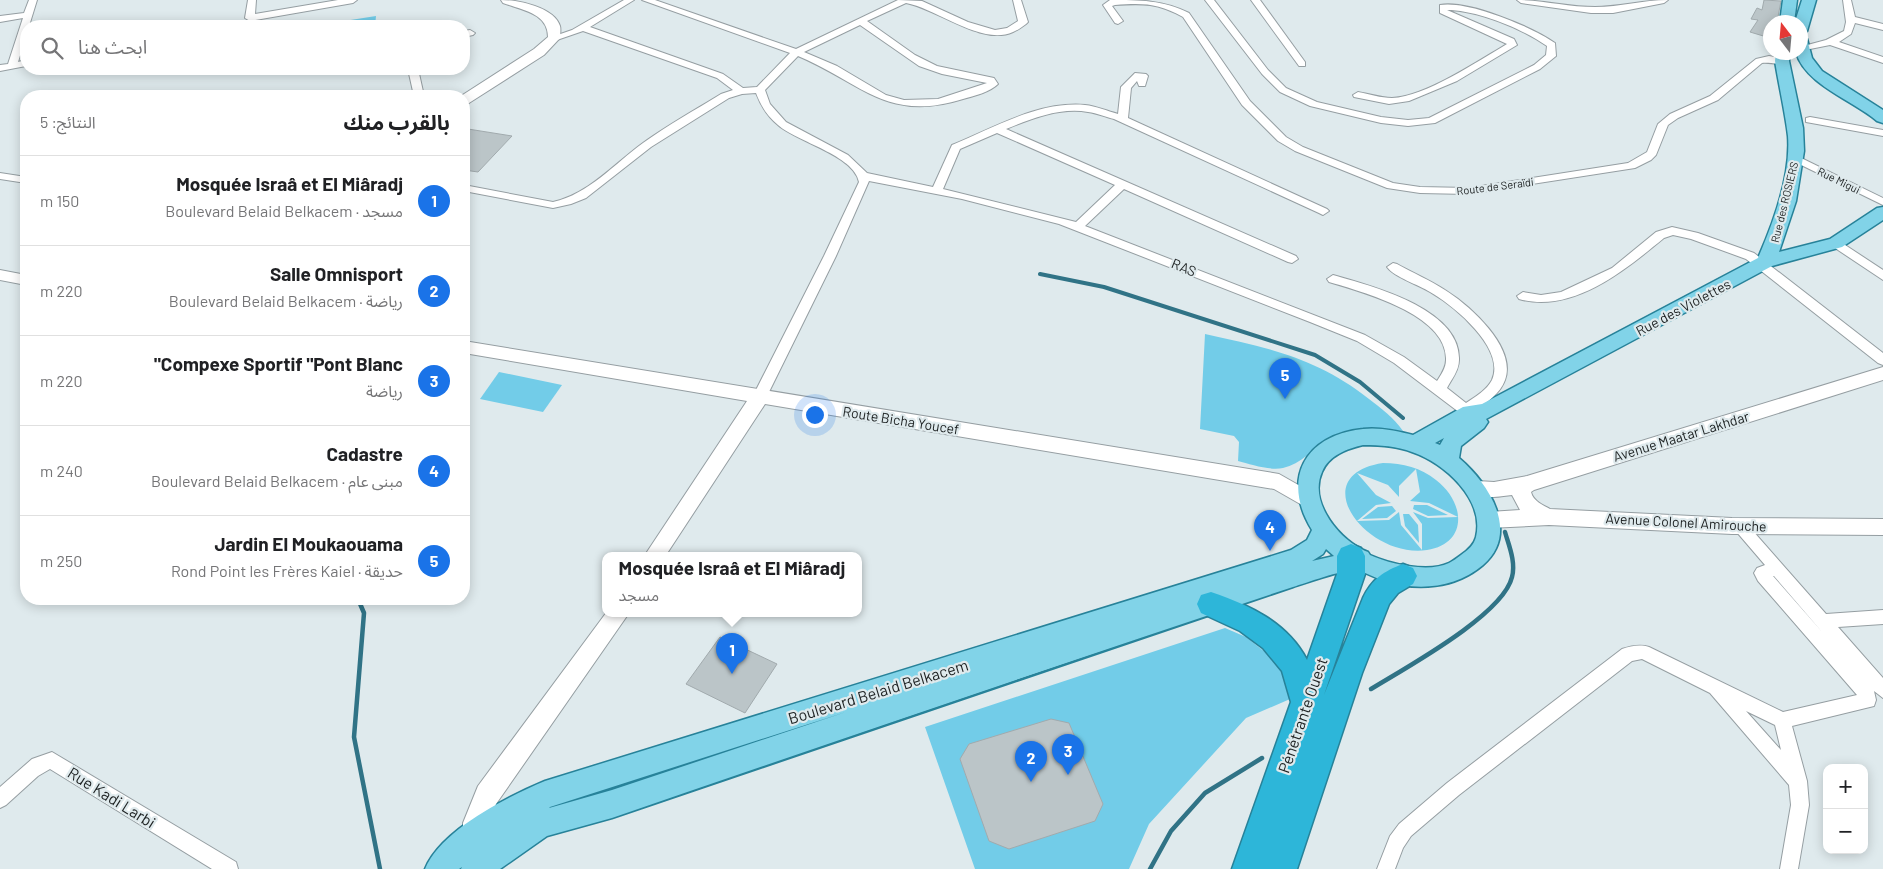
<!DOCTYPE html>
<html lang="ar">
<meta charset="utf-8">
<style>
:root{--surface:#fff;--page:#f6f6f6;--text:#202124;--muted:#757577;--line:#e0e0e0;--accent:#1a73e8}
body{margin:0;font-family:Barlow,"Noto Sans Arabic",sans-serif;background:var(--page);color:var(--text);direction:rtl}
.controls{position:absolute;right:15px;bottom:15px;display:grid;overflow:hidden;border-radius:10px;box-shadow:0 2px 12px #0003}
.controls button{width:45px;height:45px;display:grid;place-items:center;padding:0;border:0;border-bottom:1px solid var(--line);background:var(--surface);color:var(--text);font:25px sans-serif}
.compass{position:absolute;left:1763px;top:15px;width:45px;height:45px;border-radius:50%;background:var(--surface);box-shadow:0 2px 12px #0003;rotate:344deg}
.you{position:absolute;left:814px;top:414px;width:18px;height:18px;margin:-12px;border:4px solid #fff;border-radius:50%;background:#1a73e8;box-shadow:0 0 0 8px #1a73e833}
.badge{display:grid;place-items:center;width:32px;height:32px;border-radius:50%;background:var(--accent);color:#fff;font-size:16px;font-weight:700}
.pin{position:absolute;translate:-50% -41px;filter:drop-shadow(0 1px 2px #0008)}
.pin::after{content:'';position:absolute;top:26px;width:18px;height:15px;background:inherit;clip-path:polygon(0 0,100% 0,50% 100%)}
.popup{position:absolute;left:602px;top:552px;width:260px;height:65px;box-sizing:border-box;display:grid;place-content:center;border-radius:10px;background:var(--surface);filter:drop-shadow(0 1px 4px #0005);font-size:16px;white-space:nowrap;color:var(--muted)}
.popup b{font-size:19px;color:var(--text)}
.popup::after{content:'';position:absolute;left:50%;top:100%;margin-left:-10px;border:10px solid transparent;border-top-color:var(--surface)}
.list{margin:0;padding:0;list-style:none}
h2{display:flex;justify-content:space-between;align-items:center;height:65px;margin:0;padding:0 20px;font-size:21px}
h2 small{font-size:16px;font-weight:400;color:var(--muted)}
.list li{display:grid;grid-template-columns:32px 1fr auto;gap:15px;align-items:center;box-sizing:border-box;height:90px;padding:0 20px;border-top:1px solid var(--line)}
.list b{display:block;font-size:19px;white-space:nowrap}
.list p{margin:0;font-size:16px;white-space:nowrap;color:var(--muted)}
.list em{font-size:16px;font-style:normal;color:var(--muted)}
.icon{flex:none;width:28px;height:28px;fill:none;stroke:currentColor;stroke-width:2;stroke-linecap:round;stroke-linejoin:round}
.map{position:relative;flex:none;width:1883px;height:869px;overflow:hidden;direction:ltr}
.search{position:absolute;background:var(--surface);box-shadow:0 2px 12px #0003;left:20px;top:20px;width:450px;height:55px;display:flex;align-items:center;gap:12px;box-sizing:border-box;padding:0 18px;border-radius:20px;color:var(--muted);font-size:19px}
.panel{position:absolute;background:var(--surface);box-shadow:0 2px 12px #0003;left:20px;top:90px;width:450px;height:515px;border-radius:20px;direction:rtl}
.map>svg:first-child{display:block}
.green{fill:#72cce8;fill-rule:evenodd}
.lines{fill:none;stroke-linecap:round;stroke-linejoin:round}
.stream-far1{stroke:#307386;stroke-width:4}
.stream{stroke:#307386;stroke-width:4.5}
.building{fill:#bbc5c8;stroke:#a1aaad}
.street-casing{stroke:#959ea2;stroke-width:2}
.secondary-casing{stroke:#959ea2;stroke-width:2}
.primary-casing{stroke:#278299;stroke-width:3}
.highway-casing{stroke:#278299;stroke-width:3}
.street{fill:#fff;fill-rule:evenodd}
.secondary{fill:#fff;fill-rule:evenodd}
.primary{fill:#81d3e8;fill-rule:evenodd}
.highway{fill:#2db6d9;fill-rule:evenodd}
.labels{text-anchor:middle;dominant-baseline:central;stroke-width:4.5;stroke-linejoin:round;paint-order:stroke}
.far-street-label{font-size:11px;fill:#1c2021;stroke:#dfeaed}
.street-label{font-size:14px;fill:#1c2021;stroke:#dfeaed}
.near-street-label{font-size:16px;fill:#1c2021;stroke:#dfeaed}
</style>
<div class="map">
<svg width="1883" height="869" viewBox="0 0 1883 869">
<rect width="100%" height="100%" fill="#dfeaed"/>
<g class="green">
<path d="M376 16 375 26H325V24Z"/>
<path d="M1205 334C1269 348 1317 358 1369 399 1381 408 1394 418 1403 431 1379 428 1349 425 1328 439 1313 449 1301 464 1283 468 1270 471 1250 464 1238 461L1239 442 1234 436 1200 429Z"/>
<path d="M499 372 562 385 543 412 480 399Z"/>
<path d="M1383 463C1403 463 1421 468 1436 480 1465 502 1469 543 1427 550 1366 559 1303 475 1383 463ZM1416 469 1420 492 1410 501 1429 503 1458 517 1428 518 1413 512 1422 524V550L1401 525 1399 512 1389 520 1357 521 1376 505 1391 503 1376 495 1357 473 1388 485 1399 497V486Z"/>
<path d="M1414 505H1427L1448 515 1428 516 1413 509Z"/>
<path d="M1392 506 1396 511 1387 518 1362 519 1378 507Z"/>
<path d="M1403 514H1409L1418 525 1419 543 1405 526Z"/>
<path d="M1225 628 1246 637 1284 667 1297 696 1246 718 1149 824 1129 869H975L925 727Z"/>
</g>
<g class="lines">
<path class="stream-far1" d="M1040 274 1104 287 1315 355 1360 382 1403 418"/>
<g class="stream">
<path d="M358 599 364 613 354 737 380 869"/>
<path d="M1371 689C1405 668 1503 615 1512 577 1516 562 1509 546 1505 532"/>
<path d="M1150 869 1171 831 1205 793 1262 758"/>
</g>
</g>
<g class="building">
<path d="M1764 0 1781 1 1777 22H1770V38L1750 32 1758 20 1751 19 1757 8 1762 10Z"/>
<path d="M468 129 512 136 478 172 464 170V133Z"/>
<path d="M720 637 777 664 745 713 686 684Z"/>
<path d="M1051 719 1069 723 1103 804 1095 821 1009 849 989 841 960 759 969 744Z"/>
</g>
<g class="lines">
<defs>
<g id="street">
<path d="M29 0H37L29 26H26V36L18 62 26 60V66L0 71V65L8 64 23 18 0 22V16L24 13Z"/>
<path d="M248 0H256L255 14 338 0H357L353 3 250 21 245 18Z"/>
<path d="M624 0H634L590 27 723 74 743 88 757 87 790 53 642 0H655L796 49 898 0 922 1 968 22 995 30 1007 28 1018 21 1013 0H1021L1028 22 1026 24C1022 27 1018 30 1013 32 981 46 938 9 906 3L867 21 915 55 937 66 994 78 998 84C990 92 974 96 963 99 887 123 862 83 798 56L765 90 770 104 786 122 848 155 867 173 933 187 952 145C994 128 1038 101 1085 105 1096 106 1107 111 1118 114L1121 87 1135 73 1146 74 1148 76 1145 86H1139L1137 81 1131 88 1128 118 1327 209 1329 211 1323 215 1319 213 1114 119C1106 117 1097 113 1088 112 1060 107 1031 119 1006 129L1296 256 1298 259 1292 263 1288 262 1124 189 1085 226 1365 335 1404 357 1437 381C1441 375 1446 368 1446 360 1448 315 1363 292 1329 282L1327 279 1333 275C1372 286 1461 309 1459 360 1459 371 1451 380 1447 388L1466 403C1475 397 1487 390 1492 380 1506 348 1454 306 1430 292 1419 285 1394 277 1387 267L1393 263 1397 264C1413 273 1430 280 1445 290 1469 305 1517 347 1505 380 1500 394 1487 402 1476 410L1484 418 1482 422 1477 423 1472 422 1394 363 1357 341 1310 322 1059 224 962 199 869 181 836 256 767 396 765 399H755L753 396 824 256 859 182C854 155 797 142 778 125 767 116 761 106 756 93L742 94 729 98 651 147 586 198 571 204 553 208 464 191V185L553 202C589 194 614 164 643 143 668 125 695 110 721 94L733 90 717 78 583 31 554 41 549 38 572 30ZM860 25 919 66 942 74 987 83 938 99 904 100 886 95 837 66 804 52ZM997 133 1115 185 1076 222 943 189 960 149Z"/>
<path d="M1110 0C1139 0 1164 0 1189 13L1250 101 1286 137 1303 147 1393 183 1420 187 1468 188 1628 163 1647 152 1658 124 1670 114 1710 96 1756 59 1769 56 1785 59 1787 61C1781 66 1770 62 1762 63L1718 100 1678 118 1668 125 1656 155 1651 160 1635 168 1468 194 1420 193 1387 188 1295 151 1278 141 1242 105 1183 17C1158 3 1143 3 1115 5L1112 6 1123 21 1118 24 1115 23 1103 5Z"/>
<path d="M1205 0H1214L1268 70 1286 88 1317 102 1381 117 1408 120 1429 118 1534 65 1546 55 1547 46C1523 29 1477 10 1447 10L1514 39 1517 45 1457 81 1409 101 1389 104 1354 97 1353 95 1358 92C1369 94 1381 98 1392 98 1425 97 1478 61 1507 44L1440 13V5C1468 0 1532 27 1555 43L1556 56 1540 69 1435 123 1408 126 1381 123 1310 106 1280 92 1262 74Z"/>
<path d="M1251 0H1260L1305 62V66H1299Z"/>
<path d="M1517 0C1543 0 1568 7 1595 7 1620 7 1643 0 1668 0L1664 3 1613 13H1591L1521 3Z"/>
<path d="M1843 0H1851L1855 17 1883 24V30L1855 23 1851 34 1839 42 1883 57V63L1830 45 1800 51V47L1826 40 1844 31 1846 22Z"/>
<path d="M470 30 475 33 473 35 464 37V31Z"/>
<path d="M408 69H418L424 96H414Z"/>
<path d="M1810 117 1883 130V136L1806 122V118Z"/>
<path d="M1795 155 1883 198V205L1791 160 1790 158 1791 156Z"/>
<path d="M0 173 26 177V183L0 179Z"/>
<path d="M1672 227 1698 233 1754 253 1883 353V365L1878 363 1746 259 1691 239 1673 235 1664 238C1625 270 1573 314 1519 299L1517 296 1523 292 1541 295 1561 292 1612 268 1656 232Z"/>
<path d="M1836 239 1883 270V280L1832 246 1830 243Z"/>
<path d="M1740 520 1745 522 1826 614 1883 610V624L1838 627 1883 678V698L1874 691 1876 700 1874 706 1792 726 1807 781 1809 805 1798 869H1780L1791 805 1789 785 1710 693 1642 659 1632 661 1459 795 1411 836 1403 848 1395 869H1377L1390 836 1399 824 1447 783 1622 649C1631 646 1640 644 1649 647L1783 712 1857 695 1758 581 1754 573 1757 568 1765 565 1735 530 1733 526 1735 522ZM1773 576H1774L1823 633ZM1746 711 1775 725 1781 750Z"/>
<path d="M52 752 236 862 238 869H212L50 769 38 776 6 805 0 808V787L32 759Z"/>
</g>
<g id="secondary">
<path d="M501 0C518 0 554 7 560 26 561 29 560 35 560 38L544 55 469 103 464 104V96H461L534 49 548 37C548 13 522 10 503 3Z"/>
<path d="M0 270 26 275V285L0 280Z"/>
<path d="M464 341 1279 474 1316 495 1319 501 1316 507 1309 509 1274 489 765 404 666 555H645L747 401 464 353Z"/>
<path d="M1883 367V380L1534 490 1531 492C1533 501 1543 505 1550 509L1732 518 1883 519V535L1732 534 1549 525 1489 528 1482 526 1479 520 1482 514 1489 512 1520 510 1512 495C1497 497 1484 499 1470 495L1467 489 1470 483 1477 481 1494 482 1527 476Z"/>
<path d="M606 613H629L496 804 488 823V841L485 850 476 853 467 850 463 835V823L478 786Z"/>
</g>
<g id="primary">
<path d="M1783 0H1797L1794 22H1780Z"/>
<path d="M1802 0H1816L1807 31 1801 35 1807 39 1812 58 1822 71 1883 110V123L1877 121C1854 101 1804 84 1796 52H1800V22H1795Z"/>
<path d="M1776 52H1790L1789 61 1803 128 1804 151 1796 201 1779 252 1830 239 1877 208 1883 207V220L1842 247 1772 266 1486 419 1488 422 1484 428 1461 446 1459 458C1488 483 1521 532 1483 565 1455 589 1417 591 1384 581 1375 578 1362 570 1354 570 1342 570 1306 583 1293 587 1066 662 839 740 612 818L547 836 500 869H461L462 867 459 869H425C441 830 507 797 545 781L1291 550 1307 540 1312 530C1281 480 1304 435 1363 429 1379 427 1398 431 1413 435L1463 407 1482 404 1758 258C1773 224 1791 174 1788 136 1785 111 1779 86 1775 61ZM1444 438 1440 445 1435 443ZM1363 445C1380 445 1397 446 1412 452 1445 463 1485 500 1476 537 1474 545 1468 550 1461 555 1457 558 1453 561 1449 563 1428 573 1390 564 1370 555L1368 552C1341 542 1308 503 1322 472 1329 455 1347 449 1363 445ZM1326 549 1334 556 1312 561 1323 554ZM846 712 612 790 549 808 550 807Z"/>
</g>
<path id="highway" d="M1351 544 1361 548 1365 556V574L1324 695 1363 598C1372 579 1384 571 1403 564L1413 568 1417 576 1413 584 1398 593 1389 604 1362 673 1297 869H1232L1291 702 1282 671 1263 648 1240 631 1201 613 1197 604 1201 595 1211 592C1249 605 1287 622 1307 660L1337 574V556L1341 548Z"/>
</defs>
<use href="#street" class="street-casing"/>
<use href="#secondary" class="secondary-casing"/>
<use href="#primary" class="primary-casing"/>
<use href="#highway" class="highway-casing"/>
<use href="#street" class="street"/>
<use href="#secondary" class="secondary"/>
<use href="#primary" class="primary"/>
<use href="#highway" class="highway"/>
</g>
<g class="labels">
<g class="far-street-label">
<text transform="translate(1839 180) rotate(26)">Rue Migui</text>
<text transform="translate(1495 186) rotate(-7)">Route de Seraïdi</text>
<text transform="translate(1784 202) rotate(-76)">Rue des ROSIERS</text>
</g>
<g class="street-label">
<text transform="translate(1184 267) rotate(22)">RAS</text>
<text transform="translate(1683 307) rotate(-28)">Rue des Violettes</text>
<text transform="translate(901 420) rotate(9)">Route Bicha Youcef</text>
<text transform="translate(1681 436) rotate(-17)">Avenue Maatar Lakhdar</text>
<text transform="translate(1686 522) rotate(3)">Avenue Colonel Amirouche</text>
</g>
<g class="near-street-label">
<text transform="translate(878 691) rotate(-17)">Boulevard Belaid Belkacem</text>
<text transform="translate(1302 715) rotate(-71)">Pénétrante Ouest</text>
<text transform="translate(112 797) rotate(32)">Rue Kadi Larbi</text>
</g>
</g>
</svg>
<div class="controls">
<button>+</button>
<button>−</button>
</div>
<svg class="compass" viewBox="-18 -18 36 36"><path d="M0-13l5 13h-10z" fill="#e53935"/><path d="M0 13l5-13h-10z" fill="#757577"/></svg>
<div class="you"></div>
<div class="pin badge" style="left:732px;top:674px">1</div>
<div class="popup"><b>Mosquée Israâ et El Miâradj</b>مسجد</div>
<div class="pin badge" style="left:1031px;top:782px">2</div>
<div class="pin badge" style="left:1068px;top:775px">3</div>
<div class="pin badge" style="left:1270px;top:551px">4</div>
<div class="pin badge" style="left:1285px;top:399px">5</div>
<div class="search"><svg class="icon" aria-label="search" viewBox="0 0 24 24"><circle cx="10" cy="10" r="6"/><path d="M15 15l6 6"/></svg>ابحث هنا</div>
<section class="panel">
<h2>بالقرب منك<small>النتائج: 5</small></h2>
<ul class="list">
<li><span class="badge">1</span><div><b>Mosquée Israâ et El Miâradj</b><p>مسجد · Boulevard Belaid Belkacem</p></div><em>150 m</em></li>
<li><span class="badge">2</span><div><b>Salle Omnisport</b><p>رياضة · Boulevard Belaid Belkacem</p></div><em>220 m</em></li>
<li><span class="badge">3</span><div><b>Compexe Sportif &quot;Pont Blanc&quot;</b><p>رياضة</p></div><em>220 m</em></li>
<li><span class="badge">4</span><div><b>Cadastre</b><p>مبنى عام · Boulevard Belaid Belkacem</p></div><em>240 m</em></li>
<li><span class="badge">5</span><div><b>Jardin El Moukaouama</b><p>حديقة · Rond Point les Frères Kaiel</p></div><em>250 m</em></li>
</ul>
</section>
</div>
